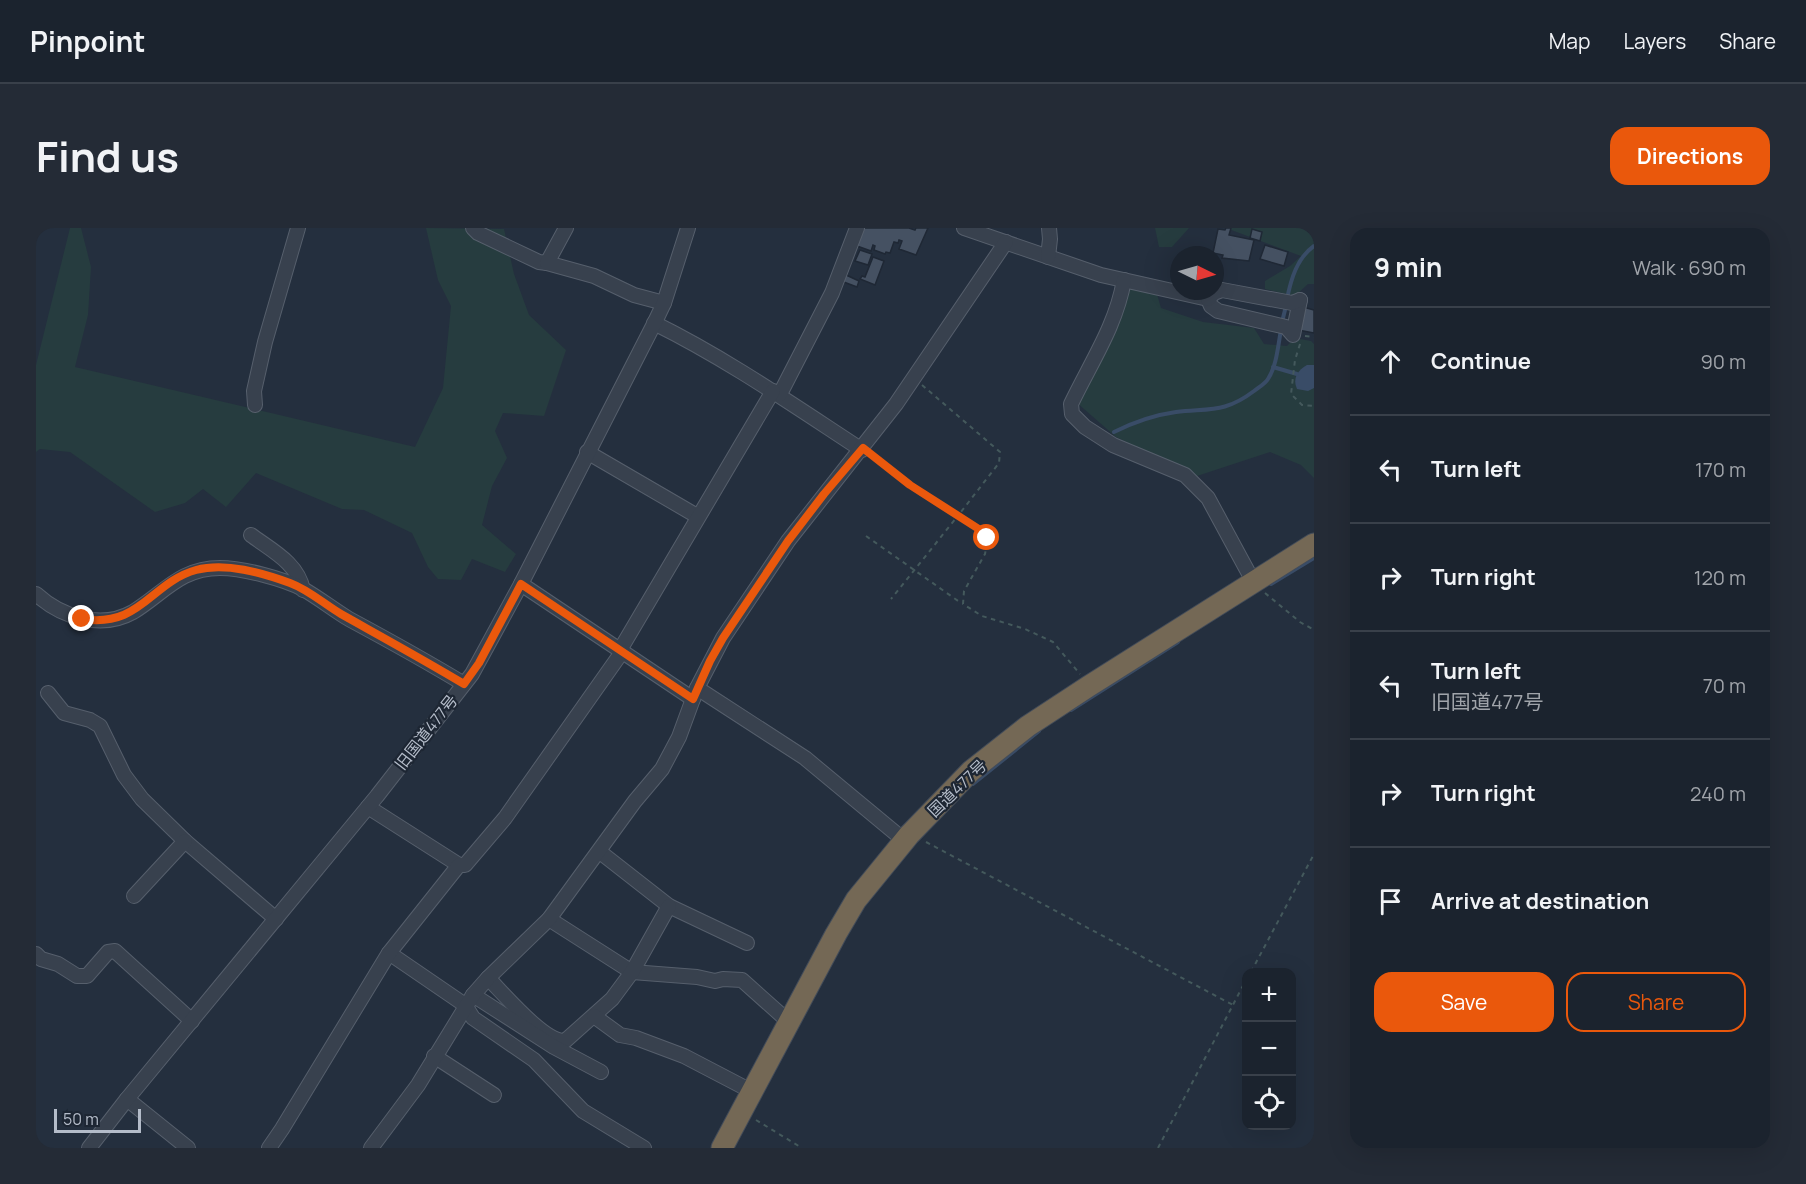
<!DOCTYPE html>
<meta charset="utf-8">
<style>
:root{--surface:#1b232e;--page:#242b36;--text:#f1f3f6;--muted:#a0a4aa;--line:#39404a;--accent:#ea580c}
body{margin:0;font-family:Manrope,"Noto Sans JP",sans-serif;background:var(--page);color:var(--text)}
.controls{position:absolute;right:18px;bottom:18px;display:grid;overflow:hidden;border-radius:12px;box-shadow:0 6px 24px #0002}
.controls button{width:54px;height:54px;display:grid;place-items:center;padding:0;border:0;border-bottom:2px solid var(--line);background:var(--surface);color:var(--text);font:30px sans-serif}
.compass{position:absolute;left:1134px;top:18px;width:54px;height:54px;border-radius:50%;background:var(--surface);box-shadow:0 6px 24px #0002;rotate:95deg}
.scale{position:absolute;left:18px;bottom:15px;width:87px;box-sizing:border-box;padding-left:6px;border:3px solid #b4bcc9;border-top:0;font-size:16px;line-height:21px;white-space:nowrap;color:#b4bcc9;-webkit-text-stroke:4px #1d2633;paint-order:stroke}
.stop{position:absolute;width:18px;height:18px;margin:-14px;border:4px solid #ea580c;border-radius:50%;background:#fff}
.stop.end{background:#ea580c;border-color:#fff;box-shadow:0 2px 6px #0008}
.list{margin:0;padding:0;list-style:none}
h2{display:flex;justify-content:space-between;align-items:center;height:78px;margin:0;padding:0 24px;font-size:26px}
h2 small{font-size:20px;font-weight:400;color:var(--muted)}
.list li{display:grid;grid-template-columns:39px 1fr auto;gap:18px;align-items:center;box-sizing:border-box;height:108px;padding:0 24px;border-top:2px solid var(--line)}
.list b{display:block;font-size:22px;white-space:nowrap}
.list p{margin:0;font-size:20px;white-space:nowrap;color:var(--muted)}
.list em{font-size:20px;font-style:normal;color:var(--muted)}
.actions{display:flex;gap:12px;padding:18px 24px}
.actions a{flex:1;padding:14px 0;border:2px solid var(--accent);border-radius:18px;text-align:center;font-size:21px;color:var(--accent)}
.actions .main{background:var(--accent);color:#fff}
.icon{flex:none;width:33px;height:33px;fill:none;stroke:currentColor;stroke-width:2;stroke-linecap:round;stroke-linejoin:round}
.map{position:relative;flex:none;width:1278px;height:920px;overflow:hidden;border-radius:18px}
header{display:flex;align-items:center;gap:36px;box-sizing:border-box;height:84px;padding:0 30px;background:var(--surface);border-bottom:2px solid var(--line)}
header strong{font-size:28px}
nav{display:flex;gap:33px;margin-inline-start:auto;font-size:21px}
.intro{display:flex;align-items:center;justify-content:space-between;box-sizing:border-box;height:144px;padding:0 36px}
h1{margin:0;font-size:42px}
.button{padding:15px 27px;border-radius:18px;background:var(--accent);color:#fff;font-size:21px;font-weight:700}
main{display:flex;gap:36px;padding:0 36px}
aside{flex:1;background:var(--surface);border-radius:18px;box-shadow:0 6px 24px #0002}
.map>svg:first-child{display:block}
.green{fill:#263c3f}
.water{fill:#394c67}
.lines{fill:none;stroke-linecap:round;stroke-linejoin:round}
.stream{stroke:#394c67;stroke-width:4}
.building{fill:#455162;stroke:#1f2835;stroke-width:1.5}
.minor-casing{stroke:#565f6c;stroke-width:16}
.highway-casing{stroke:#434c59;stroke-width:23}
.path{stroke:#44595c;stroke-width:2;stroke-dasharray:4.5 4.5;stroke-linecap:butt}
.minor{stroke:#38414e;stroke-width:14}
.highway{stroke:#746855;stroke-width:21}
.route{stroke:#ea580c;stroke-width:8}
.labels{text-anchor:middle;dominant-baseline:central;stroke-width:4.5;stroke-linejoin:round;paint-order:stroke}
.street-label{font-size:16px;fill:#b4bcc9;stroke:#1d2633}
</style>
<header>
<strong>Pinpoint</strong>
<nav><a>Map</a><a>Layers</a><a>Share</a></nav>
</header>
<div class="intro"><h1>Find us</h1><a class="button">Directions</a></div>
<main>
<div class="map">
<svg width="1278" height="920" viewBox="0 0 1278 920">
<rect width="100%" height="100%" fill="#242f3e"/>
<g class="green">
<path d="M34 0H45L55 39 52 87 39 139 379 219 407 160 415 78 402 52 390 0 468 1 478 46 493 87 530 122 508 188 467 185 459 203 471 230 456 258 446 297 480 326 469 344 436 331 425 352 402 351 392 339 376 305 328 282 306 281 220 245 190 279 167 261 149 275 119 284 34 224 4 221 0 224V137Z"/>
<path d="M1119 0H1153L1136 19H1123Z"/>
<path d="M1190 0H1278V56H1272L1259 68 1229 61V53L1254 38 1265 28Z"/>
<path d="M1092 58 1121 66 1125 80 1167 94 1218 100 1228 116 1251 118 1259 110 1275 113 1278 116V250L1265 237 1234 224 1161 248 1080 209 1040 174Z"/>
</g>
<path class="water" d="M1271 137H1278V160L1272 163 1261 161C1256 150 1262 142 1271 137Z"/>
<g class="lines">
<g class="stream">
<path d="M1251 71C1255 51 1261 30 1278 18"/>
<path d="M1246 94 1250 78"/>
<path d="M1237 139 1261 146"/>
<path d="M1078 204C1098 194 1118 187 1140 184 1174 180 1189 185 1218 163 1223 159 1229 156 1232 151 1241 137 1242 117 1245 102"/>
<path d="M1235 356 1278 330"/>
<path d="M1035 482 1142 414"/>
<path d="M937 556 1003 503"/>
</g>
</g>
<g class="building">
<path d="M827 0H873L879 2 880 0H892L880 27 863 21 866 13 863 12 862 15 858 14 854 25 850 24 849 26 838 22 839 18 837 17 835 23 821 18Z"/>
<path d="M1190 0H1195L1193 7 1218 12 1213 33 1186 30 1187 27 1177 25 1182 1 1189 2Z"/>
<path d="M1216 1 1226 4 1224 13 1214 10Z"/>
<path d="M1229 17 1252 24 1248 38 1224 31Z"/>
<path d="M824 22 836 26 832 37 819 33Z"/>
<path d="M837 29 848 33 839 57 824 51 826 48 829 49Z"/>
<path d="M808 46 823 53 821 59 805 53Z"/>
<path d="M1267 79 1278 82V105L1262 102Z"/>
</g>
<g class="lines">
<defs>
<g id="minor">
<path d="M437 0 442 5 503 34 511 35"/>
<path d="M530 0 511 35 558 48 598 67 628 75"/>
<path d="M928 0 1065 47 1172 71"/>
<path d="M1012 29 1014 11 1013 0"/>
<path d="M1088 52C1080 98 1055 134 1035 176L1036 186 1049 199 1077 217 1149 247 1172 270 1218 355"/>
<path d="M1172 71 1175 78 1182 83 1250 99 1257 107 1264 72"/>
<path d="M1172 71 1178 65 1186 62 1256 75 1264 72"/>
<path d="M618 95C691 131 757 177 826 222"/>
<path d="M740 165 744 166 796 65 821 0"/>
<path d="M219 177 218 163 229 114 262 0"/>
<path d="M551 224 661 288"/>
<path d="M215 307C235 322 262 335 267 362"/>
<path d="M485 356 657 471"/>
<path d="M0 366C25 389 65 402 97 384 128 365 144 340 184 340 207 340 248 351 267 361 283 370 298 382 313 391 352 412 390 433 428 456"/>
<path d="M584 422 737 163"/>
<path d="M661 460 769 530 869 613"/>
<path d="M12 465 28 485 54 492 64 498 88 547 106 571 149 613 240 691"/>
<path d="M332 579 423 637"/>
<path d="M564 624 633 678 711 715"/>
<path d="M98 668 149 613"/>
<path d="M513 691 596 744 661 749 679 753 687 751 706 752 753 794"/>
<path d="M353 725 429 777 437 790 498 832 547 883 608 920"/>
<path d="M0 726 5 731 22 736 41 748H51L72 724 79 723 156 793"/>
<path d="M452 750C467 765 508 814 529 813L576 771 596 744 633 678"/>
<path d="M437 767 518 819 565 844"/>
<path d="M558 788 584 807 600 810 648 828 717 864"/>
<path d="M398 828 458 867"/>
<path d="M91 871 152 920"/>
<path d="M53 920 91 871 341 568 436 446 485 356 618 96 628 75 652 0"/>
<path d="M233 920 246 901 353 725 423 637H429L469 590 586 424"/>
<path d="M335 920 382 857 437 767 452 750 513 691 599 573 626 541 643 509 661 460 687 410 752 313 860 176 970 14"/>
</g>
<path id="highway" d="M686 920 800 706 820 672 873 607 935 543 992 498 1053 458 1278 316"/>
</defs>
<use href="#minor" class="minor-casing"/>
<use href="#highway" class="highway-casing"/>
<g class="path">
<path d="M1269 108 1278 109"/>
<path d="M1264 116 1259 132 1255 166 1266 177 1278 178"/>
<path d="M886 157 964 224 963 235 921 289 949 305 952 310 949 326 928 363 927 376 946 388 989 401 1017 414 1044 446"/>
<path d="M837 228 874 257 921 289 855 371"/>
<path d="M830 308 925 375"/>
<path d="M1229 365 1264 394 1278 402"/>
<path d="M890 614 1197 777"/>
<path d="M1215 744 1278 626"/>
<path d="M720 892 766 920"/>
<path d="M1122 920 1210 752"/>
</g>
<use href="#minor" class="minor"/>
<use href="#highway" class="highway"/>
</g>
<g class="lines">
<path class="route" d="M46 391C105 400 114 355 160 342 190 334 226 345 254 355 273 362 288 376 305 386 346 409 388 432 428 456L443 435 485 356 657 471 674 433 687 410 752 313 788 266 827 220 874 257 949 305 951 310"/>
</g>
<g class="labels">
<g class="street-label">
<text transform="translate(390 504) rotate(-52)">旧国道477号</text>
<text transform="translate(921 560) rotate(-44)">国道477号</text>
</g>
</g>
</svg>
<div class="controls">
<button>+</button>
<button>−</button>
<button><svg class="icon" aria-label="locate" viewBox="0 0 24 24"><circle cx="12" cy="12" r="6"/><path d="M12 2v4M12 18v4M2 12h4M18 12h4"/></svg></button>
</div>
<svg class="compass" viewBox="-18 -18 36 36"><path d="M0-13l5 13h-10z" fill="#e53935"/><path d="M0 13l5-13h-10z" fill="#a0a4aa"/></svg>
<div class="scale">50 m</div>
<div class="stop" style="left:951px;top:310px"></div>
<div class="stop end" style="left:46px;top:391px"></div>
</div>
<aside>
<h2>9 min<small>Walk · 690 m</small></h2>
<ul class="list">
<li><svg class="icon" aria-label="ahead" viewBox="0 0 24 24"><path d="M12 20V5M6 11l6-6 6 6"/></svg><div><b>Continue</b></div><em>90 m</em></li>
<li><svg class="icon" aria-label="left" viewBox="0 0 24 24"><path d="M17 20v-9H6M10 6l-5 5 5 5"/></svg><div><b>Turn left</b></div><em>170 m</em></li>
<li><svg class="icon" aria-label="right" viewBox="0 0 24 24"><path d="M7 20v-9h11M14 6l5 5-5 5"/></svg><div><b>Turn right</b></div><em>120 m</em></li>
<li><svg class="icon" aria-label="left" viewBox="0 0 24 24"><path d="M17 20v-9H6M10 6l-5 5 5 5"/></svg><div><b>Turn left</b><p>旧国道477号</p></div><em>70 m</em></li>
<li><svg class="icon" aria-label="right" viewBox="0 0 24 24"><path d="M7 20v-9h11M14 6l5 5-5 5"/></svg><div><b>Turn right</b></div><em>240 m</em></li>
<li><svg class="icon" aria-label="arrive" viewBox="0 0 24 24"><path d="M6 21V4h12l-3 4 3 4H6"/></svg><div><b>Arrive at destination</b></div></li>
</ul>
<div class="actions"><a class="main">Save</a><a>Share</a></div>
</aside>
</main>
